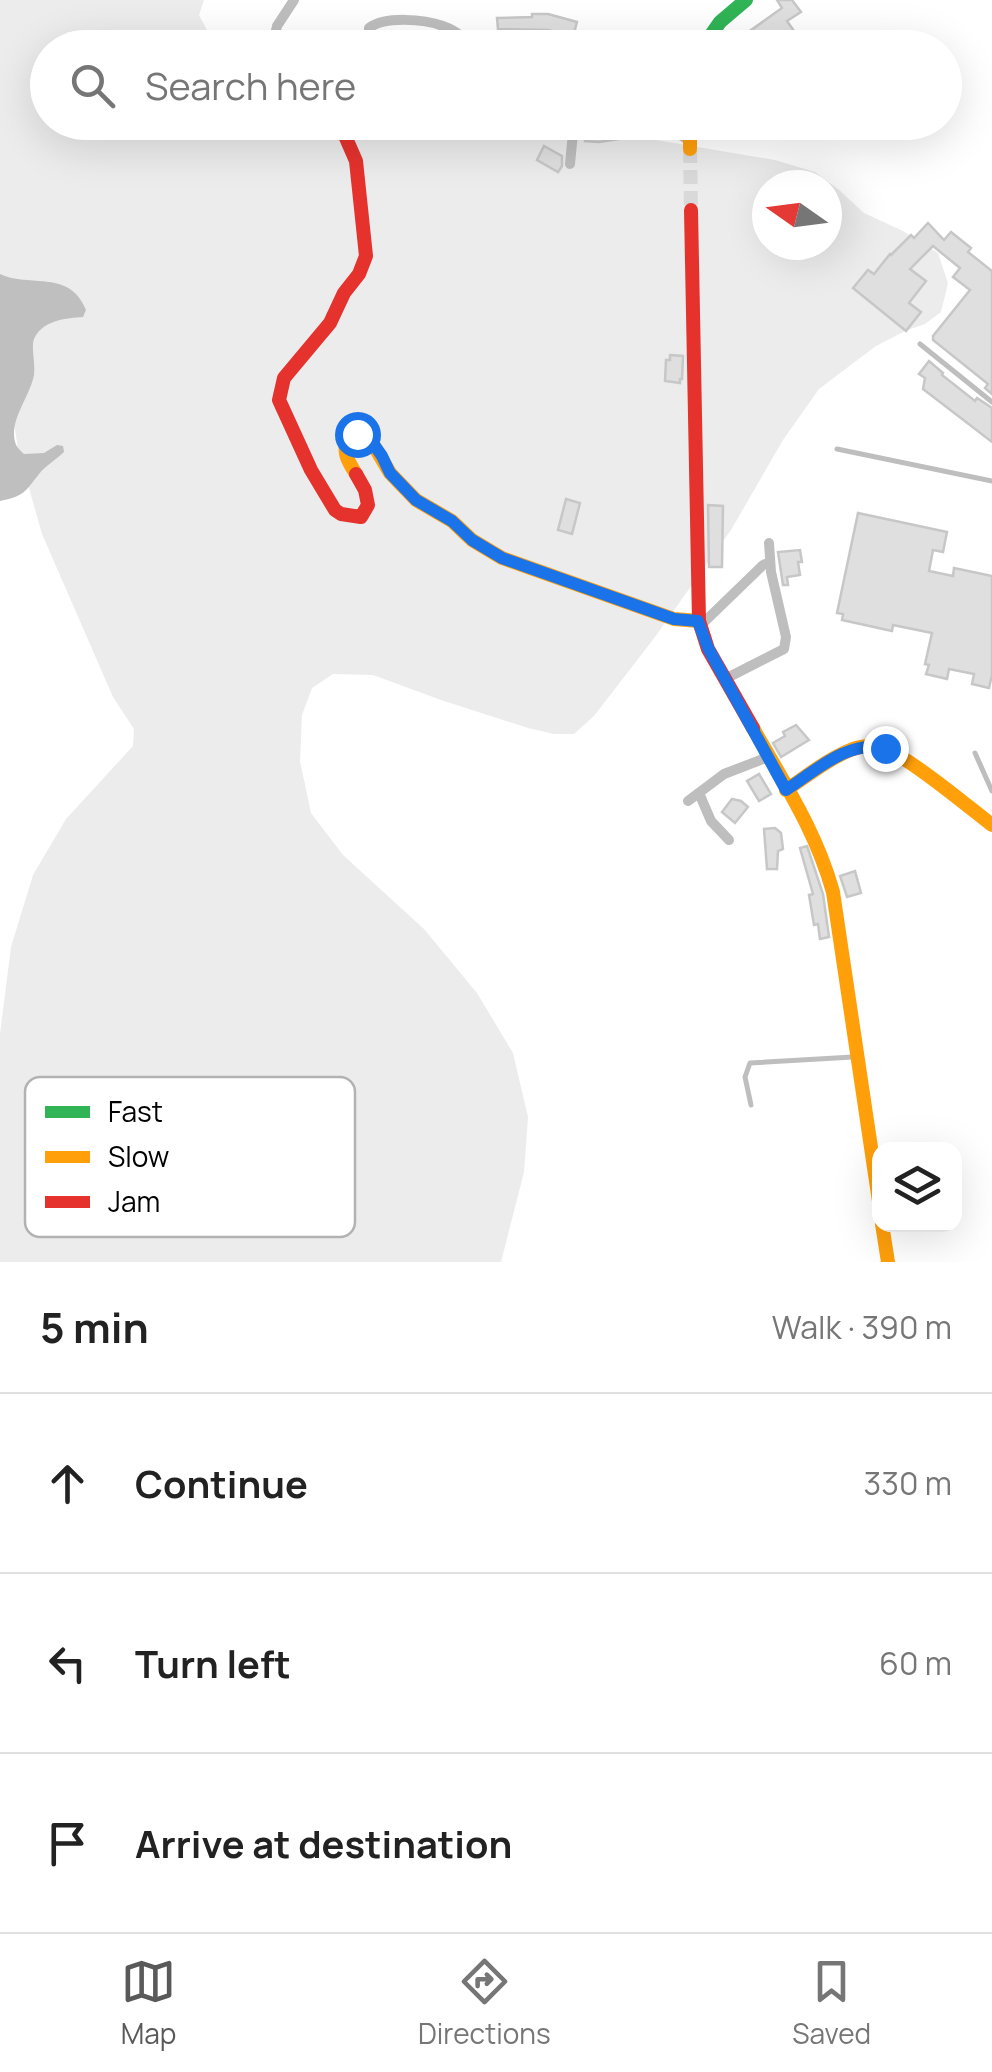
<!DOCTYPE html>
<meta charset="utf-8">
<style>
:root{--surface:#fff;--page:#f6f6f6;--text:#222;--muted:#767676;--line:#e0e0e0;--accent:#595959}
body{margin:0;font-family:Manrope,sans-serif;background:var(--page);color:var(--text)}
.controls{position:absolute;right:30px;bottom:30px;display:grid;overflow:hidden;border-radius:20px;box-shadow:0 10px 40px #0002}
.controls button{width:90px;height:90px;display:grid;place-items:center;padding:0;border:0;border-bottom:2px solid var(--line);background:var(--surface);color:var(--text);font:50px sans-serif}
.compass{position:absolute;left:752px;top:170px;width:90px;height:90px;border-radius:50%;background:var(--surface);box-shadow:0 10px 40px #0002;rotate:284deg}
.stop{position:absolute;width:30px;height:30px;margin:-22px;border:8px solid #1a73e8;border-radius:50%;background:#fff}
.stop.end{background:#1a73e8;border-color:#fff;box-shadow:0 2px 10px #0008}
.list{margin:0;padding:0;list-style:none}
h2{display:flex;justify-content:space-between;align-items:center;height:130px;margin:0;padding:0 40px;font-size:42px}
h2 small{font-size:32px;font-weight:400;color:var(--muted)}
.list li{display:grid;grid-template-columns:65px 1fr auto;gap:30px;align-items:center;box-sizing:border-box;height:180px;padding:0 40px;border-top:2px solid var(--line)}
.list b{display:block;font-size:38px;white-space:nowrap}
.list em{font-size:32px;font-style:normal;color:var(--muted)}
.icon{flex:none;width:55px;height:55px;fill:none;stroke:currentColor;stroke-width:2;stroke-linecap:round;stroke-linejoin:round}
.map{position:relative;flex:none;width:992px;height:1262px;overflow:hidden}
.search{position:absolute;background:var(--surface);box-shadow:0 10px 40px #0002;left:30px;right:30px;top:30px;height:110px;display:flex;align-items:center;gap:25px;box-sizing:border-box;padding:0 35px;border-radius:55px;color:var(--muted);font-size:38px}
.sheet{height:670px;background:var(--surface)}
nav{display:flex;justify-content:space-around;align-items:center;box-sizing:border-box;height:140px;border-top:2px solid var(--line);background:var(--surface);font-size:28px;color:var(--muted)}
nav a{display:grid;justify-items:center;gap:5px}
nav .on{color:var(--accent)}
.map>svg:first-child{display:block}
.green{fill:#ececec;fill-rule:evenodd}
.water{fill:#bfbfbf}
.building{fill:#dfdfdf;stroke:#c7c7c7;stroke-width:2.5}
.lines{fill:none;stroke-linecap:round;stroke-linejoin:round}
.secondary-tunnel{stroke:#d9d9d9;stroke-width:14;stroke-dasharray:14 7;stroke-linecap:butt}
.lane{stroke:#bebebe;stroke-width:5}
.street{stroke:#bebebe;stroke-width:10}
.fast{stroke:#30b455;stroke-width:14}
.slow{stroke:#ff9f0a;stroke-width:14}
.jam{stroke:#e5322d;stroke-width:14}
.route{stroke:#1a73e8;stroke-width:12}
.key{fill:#fff;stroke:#b2b2b2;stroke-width:2.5}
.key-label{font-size:28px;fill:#000}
</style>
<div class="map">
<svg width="992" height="1262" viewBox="0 0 992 1262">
<rect width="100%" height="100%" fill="#fff"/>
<path class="green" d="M0 0H204L199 15 216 47 48 48V122H480L650 139 775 160 815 172 838 189 864 213 903 231 938 253 948 283 941 312 925 324 905 331 876 346 819 389 783 440 731 530 655 637 594 716 574 734H554L528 728 441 700 373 675 333 674 312 688 302 715 300 761 311 813 343 855 424 929 477 993 513 1053 528 1117 524 1172 501 1262H0V1034L11 947 33 875 66 819 133 746 134 729 113 697 42 534 18 449 0 330ZM767 185H827V245H767Z"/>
<path class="water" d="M0 274C30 288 70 269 86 310L83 317C67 318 44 320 35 337 30 344 36 364 34 375 30 395 14 414 14 434 14 443 17 448 24 454L44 453 57 445 63 446 64 452C56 460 46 465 39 474 25 492 24 496 0 501Z"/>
<g class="building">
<path d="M777 0H792L801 12 787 21 806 48H726L782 8Z"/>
<path d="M532 14H548L577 22 573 37 548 30 498 29 497 18 532 17Z"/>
<path d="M583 122H642L646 132 632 137 599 142 585 141V138H581Z"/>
<path d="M544 146 562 156V166L558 172 537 160Z"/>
<path d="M928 223 944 240 951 232 971 248 968 252 992 271V394L985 388 988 384 933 340V336L970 290 953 277 960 268 933 246 910 269 926 281 909 303 921 312 906 331 853 288 868 270 874 274 890 254 891 255 911 235 914 238Z"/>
<path d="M670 355 683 356 682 379H680V383L665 381 666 360H670Z"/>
<path d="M929 361 943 373 942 375 975 401 977 398 992 408V442L923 389 925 378 919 374Z"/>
<path d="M566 499 580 503 572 534 558 530Z"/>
<path d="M708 505 723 506 722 567H709Z"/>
<path d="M858 513 947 532 943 552 933 550 929 571 953 576 954 568 992 576V675L989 688 972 684 974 674 949 669 947 679 926 674 929 665 925 664 932 633 893 625 892 631 842 620 843 614 837 613Z"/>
<path d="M800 550 802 562H798L800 575 787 577 788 585H783L778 552Z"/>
<path d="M796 725 809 740 781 757 773 743 785 736 783 732Z"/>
<path d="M759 774 771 794 759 801 747 781Z"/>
<path d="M732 799 741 801 748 807 735 823 722 812Z"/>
<path d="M775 828 781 833 783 849 778 851 777 869H767L764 829Z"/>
<path d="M807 846 823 894 829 937 820 939 818 924 814 925 809 895 813 894 800 848Z"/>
<path d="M855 871 861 893 847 897 840 876Z"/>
</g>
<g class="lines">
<path class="secondary-tunnel" d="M690 149 691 210"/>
<g class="lane">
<path d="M920 344 992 402"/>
<path d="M837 449 992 481"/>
<path d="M975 753 992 791"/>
<path d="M751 1105 745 1077 750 1063 853 1057"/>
</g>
<g class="street">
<path d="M272 48 277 26 294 0"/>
<path d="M369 48V28C385 16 424 19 443 26 456 30 467 40 478 48"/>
<path d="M670 48 686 37 707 38"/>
<path d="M670 122 682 136 690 141"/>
<path d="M546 126 565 122"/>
<path d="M570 164 574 122"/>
<path d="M700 626 763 565 770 562"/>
<path d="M725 679 784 649 786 637 771 572 769 543"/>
<path d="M699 793 711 821 729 840"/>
<path d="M688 801 724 774 768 757"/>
</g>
<path class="fast" d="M702 48 720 22 746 0"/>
<g class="slow">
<path d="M690 122V149"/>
<path d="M356 474C347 460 341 450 350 434L370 439 390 473 416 500 452 521 472 540 502 558 674 619 699 621"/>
<path d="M753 728C784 783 816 831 833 892L880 1208"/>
<path d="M786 790C807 776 829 758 853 749 859 747 869 745 876 746 899 748 971 809 992 825"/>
<path d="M882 1224 888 1262"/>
</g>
<g class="jam">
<path d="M339 122 356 161 366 256 359 274 344 293 330 323 284 378 279 400 311 470 335 510 341 514 361 517 368 505 365 490 356 474"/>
<path d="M691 210 699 621 708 649 753 728"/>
</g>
</g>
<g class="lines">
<path class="route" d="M357 434 370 439 382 456 390 473 416 500 452 521 472 540 502 558 674 619 698 621 708 648 786 790C815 771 848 740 885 748"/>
</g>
<rect x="25" y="1077" width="330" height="160" rx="15" class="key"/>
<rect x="45" y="1106" width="45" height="12" fill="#30b455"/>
<rect x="45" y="1151" width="45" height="12" fill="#ff9f0a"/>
<rect x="45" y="1196" width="45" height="12" fill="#e5322d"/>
<g class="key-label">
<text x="108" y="1122">Fast</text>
<text x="108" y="1167">Slow</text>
<text x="108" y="1212">Jam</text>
</g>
</svg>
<div class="controls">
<button><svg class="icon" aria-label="layers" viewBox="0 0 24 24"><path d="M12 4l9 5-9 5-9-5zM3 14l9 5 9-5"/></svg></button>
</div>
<svg class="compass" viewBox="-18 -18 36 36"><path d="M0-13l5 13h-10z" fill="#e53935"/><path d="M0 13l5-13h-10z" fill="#767676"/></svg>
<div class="stop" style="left:357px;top:434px"></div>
<div class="stop end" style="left:885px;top:748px"></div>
<div class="search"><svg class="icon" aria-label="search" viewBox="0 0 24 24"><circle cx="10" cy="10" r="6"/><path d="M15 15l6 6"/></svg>Search here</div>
</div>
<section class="sheet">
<h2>5 min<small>Walk · 390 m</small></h2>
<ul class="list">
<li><svg class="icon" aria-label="ahead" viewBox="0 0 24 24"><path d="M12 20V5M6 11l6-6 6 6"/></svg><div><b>Continue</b></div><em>330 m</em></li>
<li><svg class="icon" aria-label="left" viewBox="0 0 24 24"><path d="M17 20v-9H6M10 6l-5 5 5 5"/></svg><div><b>Turn left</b></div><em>60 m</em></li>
<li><svg class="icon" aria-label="arrive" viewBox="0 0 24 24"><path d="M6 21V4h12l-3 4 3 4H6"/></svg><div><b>Arrive at destination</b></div></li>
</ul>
</section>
<nav>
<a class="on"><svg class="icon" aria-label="map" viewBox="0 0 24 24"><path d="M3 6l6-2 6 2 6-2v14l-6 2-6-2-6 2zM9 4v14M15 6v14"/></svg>Map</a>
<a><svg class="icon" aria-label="directions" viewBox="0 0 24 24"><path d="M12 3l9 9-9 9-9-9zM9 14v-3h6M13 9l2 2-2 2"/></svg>Directions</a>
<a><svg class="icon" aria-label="saved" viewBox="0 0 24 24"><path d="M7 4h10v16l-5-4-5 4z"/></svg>Saved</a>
</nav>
